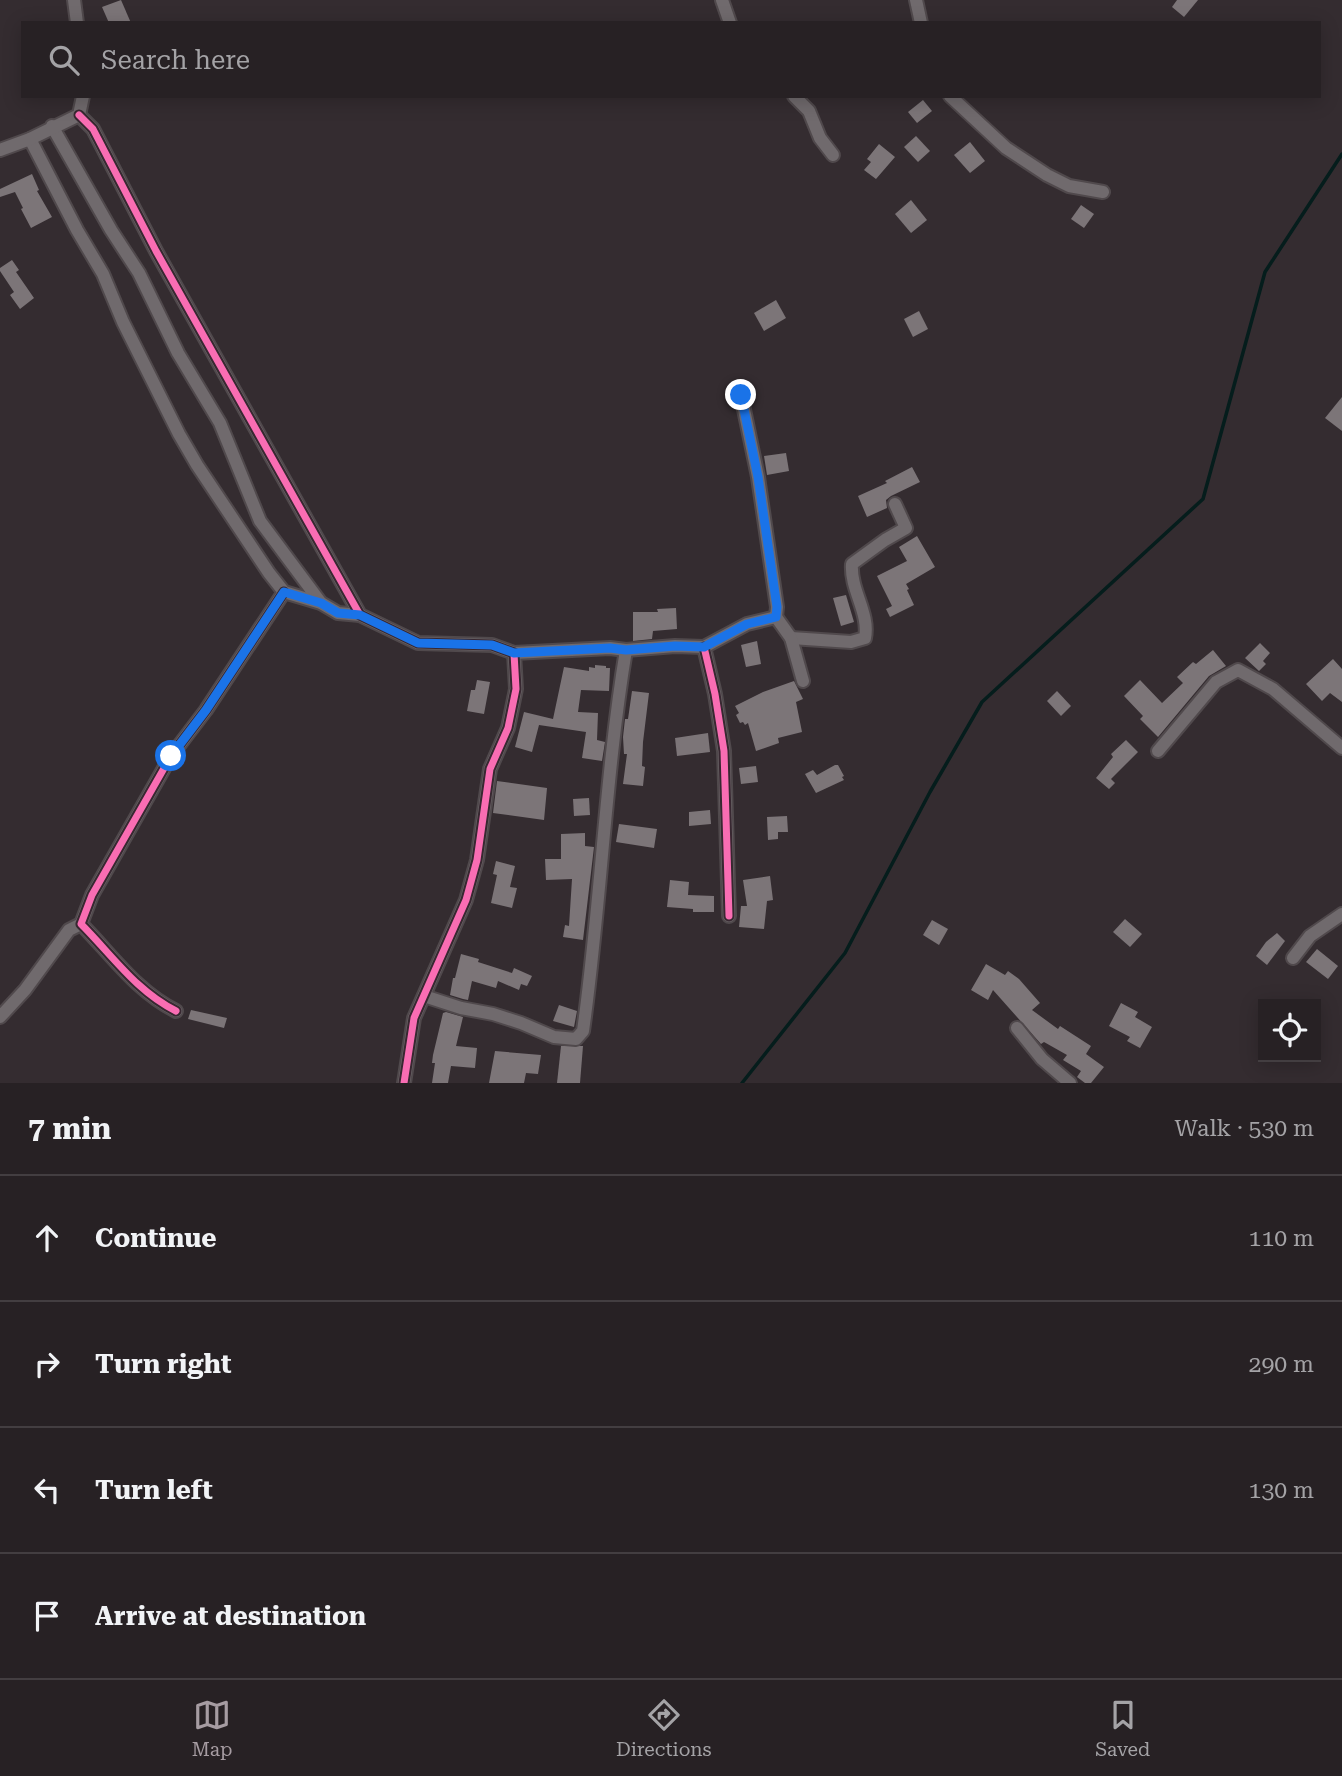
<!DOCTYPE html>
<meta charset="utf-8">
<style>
:root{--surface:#272124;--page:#332e31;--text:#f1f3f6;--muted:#a4a3a6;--line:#433e41;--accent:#a69ca2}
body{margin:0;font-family:"Roboto Serif",serif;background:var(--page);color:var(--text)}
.controls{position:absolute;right:21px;bottom:21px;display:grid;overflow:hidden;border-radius:0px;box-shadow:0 4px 18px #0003}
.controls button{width:63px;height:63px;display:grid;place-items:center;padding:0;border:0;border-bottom:2px solid var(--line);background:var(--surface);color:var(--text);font:35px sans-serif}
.stop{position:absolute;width:21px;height:21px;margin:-16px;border:5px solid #1a73e8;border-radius:50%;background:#fff}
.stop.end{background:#1a73e8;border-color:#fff;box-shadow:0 2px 7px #0008}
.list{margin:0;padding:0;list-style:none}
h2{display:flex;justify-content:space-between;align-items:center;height:91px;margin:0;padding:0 28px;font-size:30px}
h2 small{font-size:23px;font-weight:400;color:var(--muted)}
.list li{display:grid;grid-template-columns:46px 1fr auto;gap:21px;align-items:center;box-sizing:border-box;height:126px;padding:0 28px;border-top:2px solid var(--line)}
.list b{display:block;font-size:26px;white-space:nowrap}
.list em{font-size:23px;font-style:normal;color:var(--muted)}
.icon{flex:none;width:38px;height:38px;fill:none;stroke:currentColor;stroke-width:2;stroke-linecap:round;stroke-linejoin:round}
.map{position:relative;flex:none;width:1342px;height:1083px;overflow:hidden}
.search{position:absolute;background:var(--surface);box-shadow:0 4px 18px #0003;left:21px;right:21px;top:21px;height:77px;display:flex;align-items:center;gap:18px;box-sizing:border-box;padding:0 24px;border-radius:0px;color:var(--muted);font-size:26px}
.sheet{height:595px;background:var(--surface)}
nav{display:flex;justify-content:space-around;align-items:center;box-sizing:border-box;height:98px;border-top:2px solid var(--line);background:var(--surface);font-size:19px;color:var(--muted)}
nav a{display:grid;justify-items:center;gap:4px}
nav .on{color:var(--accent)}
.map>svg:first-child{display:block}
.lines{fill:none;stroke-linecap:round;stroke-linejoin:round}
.stream{stroke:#051d1c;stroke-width:3.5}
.building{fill:#7c7578}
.minor-casing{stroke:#50494c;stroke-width:16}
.minor{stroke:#706a6d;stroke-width:12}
.cycleway-casing{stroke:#382831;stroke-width:11}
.cycleway{stroke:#f96db3;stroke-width:7}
.route{stroke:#1a73e8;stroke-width:9}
</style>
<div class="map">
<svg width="1342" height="1083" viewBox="0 0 1342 1083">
<rect width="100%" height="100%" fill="#342c30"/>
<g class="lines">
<path class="stream" d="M742 1083 845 953 930 792 982 702 1203 499 1265 272 1342 154"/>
</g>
<g class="building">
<path d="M121 0 131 23H109L102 7Z"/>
<path d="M1177 0H1198L1184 17 1172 7Z"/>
<path d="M923 100 932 111 917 123 908 112Z"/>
<path d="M916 136 930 151 918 162 904 147Z"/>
<path d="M970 142 985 161 970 173 954 155Z"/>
<path d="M879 144 895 157 876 179 864 170 871 162 867 159Z"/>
<path d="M32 174 39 190 37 191 52 217 31 228 21 209 23 208 15 192 0 197V189Z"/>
<path d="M911 200 927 220 911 233 895 214Z"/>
<path d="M1081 205 1094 214 1084 228 1071 219Z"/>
<path d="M12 260 19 270 16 272 34 298 20 309 10 295 14 292 0 271V268Z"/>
<path d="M776 300 786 318 764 331 754 313Z"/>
<path d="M919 311 928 329 913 337 904 319Z"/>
<path d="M1342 397V431L1325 418Z"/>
<path d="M786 453 789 471 767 475 764 456Z"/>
<path d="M912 467 920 482 891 496 886 500 887 508 867 517 858 496 887 483 885 481Z"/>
<path d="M917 536 935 567 906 584 909 589 907 590 914 605 890 617 886 609 892 606 877 576 907 561 899 547Z"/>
<path d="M846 595 854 622 841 626 833 598Z"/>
<path d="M676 608 677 629 653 631 652 639 633 641V612H658L657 609Z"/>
<path d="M757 641 761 664 746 667 741 645Z"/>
<path d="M1260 643 1270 653 1263 661 1266 664 1259 671 1245 658Z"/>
<path d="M1213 650 1226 666 1209 676 1158 737 1140 719 1143 716 1124 696 1140 680 1162 703 1183 683 1177 677 1193 662 1196 664Z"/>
<path d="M1333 659 1342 669V702L1330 693 1322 701 1306 684Z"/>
<path d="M595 665 606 666V668H610L609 691 581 690 578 712 598 713 597 740 605 742 602 761 582 758 586 732 539 725 532 752 515 747 524 712 553 719 564 667 589 671V667L595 668Z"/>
<path d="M477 680 490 682 484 714 467 711 471 690H475Z"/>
<path d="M794 681 803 699 796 702 802 732 778 738 779 743 756 751 748 723 745 725 743 722 740 723 736 715 739 713 735 706 763 692Z"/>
<path d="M632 691 649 693 643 742 642 766 645 767 643 786 623 784 627 754H624L623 737 625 719H628Z"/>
<path d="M1057 691 1071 706 1061 716 1047 701Z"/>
<path d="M708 733 710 752 677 756 675 738Z"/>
<path d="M1126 740 1138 752 1111 779 1115 783 1109 789 1096 778 1113 757 1111 754Z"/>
<path d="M835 765H838L844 776 842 777 844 780 816 793 805 774 813 770 817 775Z"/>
<path d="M756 766 758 782 741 784 739 768Z"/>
<path d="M497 781 547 788 544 820 493 813Z"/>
<path d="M589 798 590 815 574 816 573 799Z"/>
<path d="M710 810 711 824 689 826V812Z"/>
<path d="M787 816 788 832H778V839L768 840 767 817Z"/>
<path d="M619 824 657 829 654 848 616 842Z"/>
<path d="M585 833V846L594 847 583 940 563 937 565 925 569 926 572 879 546 880 545 859H561V834Z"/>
<path d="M496 861 515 866 510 887 517 888 512 908 491 903 497 875 493 874Z"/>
<path d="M770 876 773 900 767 901 764 929 739 927 741 906H747L743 880Z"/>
<path d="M670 880 689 882 688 895 714 896V912H693V909L667 907Z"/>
<path d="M1125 919 1142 934 1130 947 1113 932Z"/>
<path d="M932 920 948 929 939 945 923 935Z"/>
<path d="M1277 933 1285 941 1267 965 1256 956 1266 942Z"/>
<path d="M1317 949 1338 966 1328 979 1306 962Z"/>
<path d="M461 954 479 959 478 962 512 973 514 968 532 976 527 986 521 984 519 990 498 981 496 988 472 981 468 1000 463 999 450 995 453 978H455Z"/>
<path d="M986 964 1005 975 1008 971 1019 979 1040 1003 1032 1010 1058 1029 1060 1026 1091 1046 1086 1054 1104 1067 1091 1083H1085L1077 1077 1081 1071 1063 1060 1067 1055 1044 1042 1041 1044 993 990 988 1000 971 990Z"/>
<path d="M1121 1003 1138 1012 1135 1017 1152 1027 1140 1048 1127 1041 1130 1037 1109 1026Z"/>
<path d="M559 1005 577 1011 574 1027 553 1021Z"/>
<path d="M191 1010 227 1018 224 1028 188 1019Z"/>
<path d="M446 1012 463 1017 456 1046 477 1048 475 1068 451 1066 448 1083H432L435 1063H432L433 1055 443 1013Z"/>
<path d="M561 1046H583L580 1083H557Z"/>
<path d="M495 1051 541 1055 538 1074 526 1073 524 1083H489Z"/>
</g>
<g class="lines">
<defs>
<g id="minor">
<path d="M74 0 77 23"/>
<path d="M722 0 730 23"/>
<path d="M916 0 921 23"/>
<path d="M794 96 809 111 820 138 833 155"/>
<path d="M950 96 1006 148 1047 175 1069 186 1103 192"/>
<path d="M79 115 93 129 156 251 360 615 418 643 492 645 514 653 516 689 508 728 490 769 477 860 466 900 414 1018 404 1083"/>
<path d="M52 126 111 230 139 273 178 353 220 423 260 521 321 603"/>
<path d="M30 139 77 230 103 274 123 322 179 434 197 465 269 573 284 592 321 603 338 613 360 615"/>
<path d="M0 150 30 139 79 115 83 96"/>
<path d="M741 395 758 477 777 607 776 617"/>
<path d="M791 638 851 642 865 638C870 613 850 590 852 564L885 540 906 528 895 504"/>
<path d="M704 647 715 694 724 751 729 916"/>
<path d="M626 650 675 646 704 647 747 624 776 617 791 638 803 681"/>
<path d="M1158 751 1216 682 1238 670 1273 689 1342 748"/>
<path d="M1293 958 1310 936 1342 914"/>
<path d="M424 996 461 1008 493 1014 521 1023 554 1037 576 1039 583 1031C601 904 605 776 626 650L610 648 514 653"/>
<path d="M176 1011C136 991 112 955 81 924L92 895 171 756 206 710 284 592"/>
<path d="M0 1017 25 990 69 930 81 924"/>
<path d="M1017 1028 1042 1059 1070 1083"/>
</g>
</defs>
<use href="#minor" class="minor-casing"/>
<use href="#minor" class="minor"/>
<defs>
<g id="cycleway">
<path d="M79 115 93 129 156 251 360 615 418 643 492 645 514 653 516 689 508 728 490 769 477 860 466 900 414 1018 404 1083"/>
<path d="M704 647 715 694 724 751 729 916"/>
<path d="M176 1011C136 991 112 955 81 924L92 895 171 756 206 710 284 592"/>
</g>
</defs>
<use href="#cycleway" class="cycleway-casing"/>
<use href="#cycleway" class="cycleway"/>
</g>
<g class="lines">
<path class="route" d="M171 756 206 710 284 592 321 603 338 613 360 615 418 643 492 645 514 653 610 648 626 650 675 646 704 647 747 624 776 617 777 607 758 477 741 395"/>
</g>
</svg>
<div class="controls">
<button><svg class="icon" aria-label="locate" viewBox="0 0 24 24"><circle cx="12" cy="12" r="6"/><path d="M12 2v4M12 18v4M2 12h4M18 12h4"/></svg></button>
</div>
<div class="stop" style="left:171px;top:756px"></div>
<div class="stop end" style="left:741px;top:395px"></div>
<div class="search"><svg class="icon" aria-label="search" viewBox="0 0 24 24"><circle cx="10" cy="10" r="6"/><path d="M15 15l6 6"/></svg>Search here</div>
</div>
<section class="sheet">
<h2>7 min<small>Walk · 530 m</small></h2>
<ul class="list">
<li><svg class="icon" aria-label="ahead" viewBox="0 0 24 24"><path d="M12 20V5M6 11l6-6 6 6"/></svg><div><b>Continue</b></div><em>110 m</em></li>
<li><svg class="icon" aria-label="right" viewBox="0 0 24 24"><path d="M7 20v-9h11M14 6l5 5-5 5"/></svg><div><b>Turn right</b></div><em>290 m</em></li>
<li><svg class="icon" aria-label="left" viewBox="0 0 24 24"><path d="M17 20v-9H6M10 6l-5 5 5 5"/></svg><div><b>Turn left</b></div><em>130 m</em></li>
<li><svg class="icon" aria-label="arrive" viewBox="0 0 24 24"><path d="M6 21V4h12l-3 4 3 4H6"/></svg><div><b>Arrive at destination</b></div></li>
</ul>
</section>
<nav>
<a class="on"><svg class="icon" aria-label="map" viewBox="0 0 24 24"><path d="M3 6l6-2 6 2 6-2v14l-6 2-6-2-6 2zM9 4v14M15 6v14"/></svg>Map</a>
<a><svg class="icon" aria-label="directions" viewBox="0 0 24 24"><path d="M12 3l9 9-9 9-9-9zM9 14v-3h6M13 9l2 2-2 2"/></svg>Directions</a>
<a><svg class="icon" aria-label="saved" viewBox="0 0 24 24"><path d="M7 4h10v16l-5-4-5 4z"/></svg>Saved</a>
</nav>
